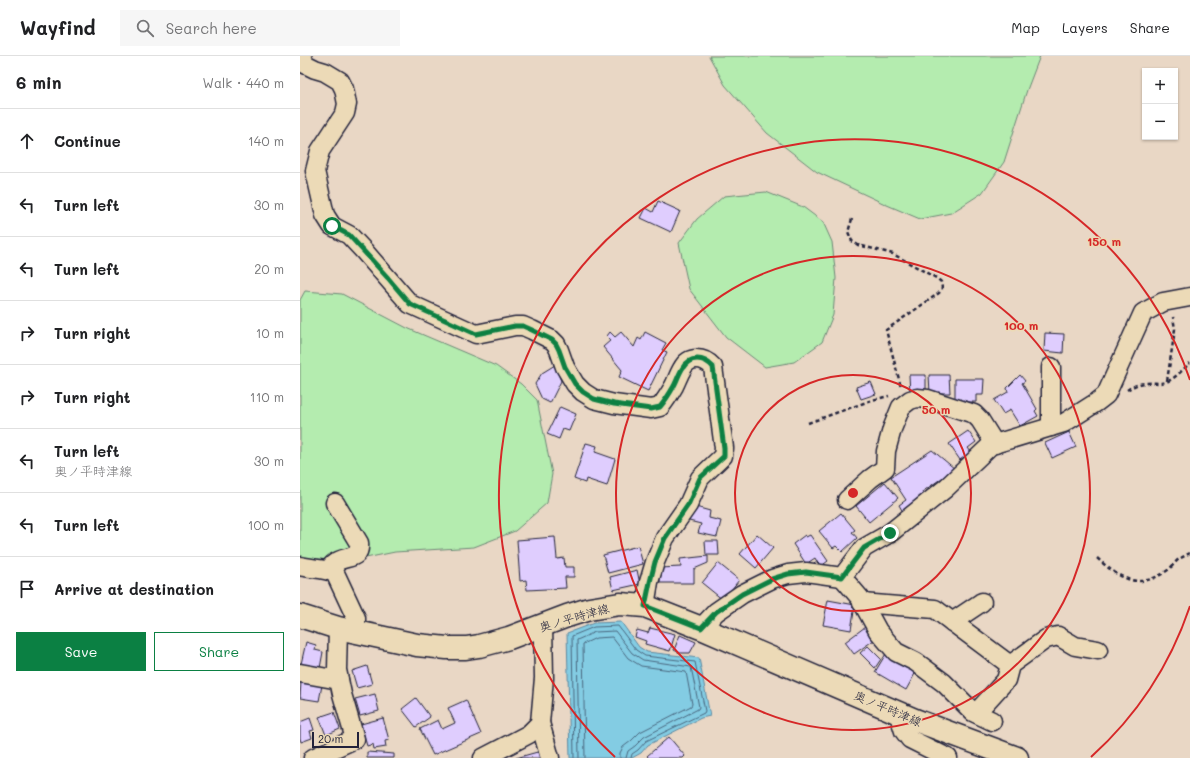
<!DOCTYPE html>
<meta charset="utf-8">
<style>
:root{--surface:#fff;--page:#f6f6f6;--text:#202124;--muted:#757577;--line:#e0e0e0;--accent:#0b8043}
body{margin:0;font-family:Mali,"Klee One",sans-serif;background:var(--page);color:var(--text)}
.controls{position:absolute;right:12px;top:12px;display:grid;overflow:hidden;border-radius:0px;box-shadow:0 1px 3px #0004}
.controls button{width:36px;height:36px;display:grid;place-items:center;padding:0;border:0;border-bottom:1px solid var(--line);background:var(--surface);color:var(--text);font:20px sans-serif}
.scale{position:absolute;left:12px;bottom:10px;width:47px;box-sizing:border-box;padding-left:4px;border:2px solid #22223b;border-top:0;font-size:11px;line-height:14px;white-space:nowrap;color:#22223b;-webkit-text-stroke:3px #ecdab7;paint-order:stroke}
.stop{position:absolute;width:12px;height:12px;margin:-9px;border:3px solid #0b8043;border-radius:50%;background:#fff}
.stop.end{background:#0b8043;border-color:#fff;box-shadow:0 1px 4px #0008}
.list{margin:0;padding:0;list-style:none}
h2{display:flex;justify-content:space-between;align-items:center;height:52px;margin:0;padding:0 16px;font-size:17px}
h2 small{font-size:13px;font-weight:400;color:var(--muted)}
.list li{display:grid;grid-template-columns:26px 1fr auto;gap:12px;align-items:center;box-sizing:border-box;height:64px;padding:0 16px;border-top:1px solid var(--line)}
.list b{display:block;font-size:15px;white-space:nowrap}
.list p{margin:0;font-size:13px;white-space:nowrap;color:var(--muted)}
.list em{font-size:13px;font-style:normal;color:var(--muted)}
.actions{display:flex;gap:8px;padding:12px 16px}
.actions a{flex:1;padding:9px 0;border:1px solid var(--accent);border-radius:0px;text-align:center;font-size:14px;color:var(--accent)}
.actions .main{background:var(--accent);color:#fff}
.icon{flex:none;width:22px;height:22px;fill:none;stroke:currentColor;stroke-width:2;stroke-linecap:round;stroke-linejoin:round}
.map{position:relative;flex:none;width:890px;height:702px;overflow:hidden}
header{display:flex;align-items:center;gap:24px;box-sizing:border-box;height:56px;padding:0 20px;background:var(--surface);border-bottom:1px solid var(--line)}
header strong{font-size:19px}
nav{display:flex;gap:22px;margin-inline-start:auto;font-size:14px}
.search{width:280px;height:36px;background:var(--page);display:flex;align-items:center;gap:10px;box-sizing:border-box;padding:0 14px;border-radius:0px;color:var(--muted);font-size:15px}
main{display:flex}
aside{flex:1;background:var(--surface)}
.map>svg:first-child{display:block}
.green{fill:#b4ecaf;stroke:#6b8775}
.water{fill:#83cce3;stroke:#5c88a0}
.lines{fill:none;stroke-linecap:round;stroke-linejoin:round}
.shore{stroke:#49667e;stroke-width:1}
.building{fill:#dfcdfe;stroke:#22223b}
.minor-casing{stroke:#22223b;stroke-width:21}
.secondary-casing{stroke:#22223b;stroke-width:25}
.path{stroke:#22223b;stroke-width:2.5;stroke-dasharray:4 3;stroke-linecap:butt}
.minor{stroke:#ecdab7;stroke-width:18}
.secondary{stroke:#ecdab7;stroke-width:22}
.route{stroke:#0b8043;stroke-width:5}
.ring{fill:none;stroke:#d62828;stroke-width:2}
.labels{text-anchor:middle;dominant-baseline:central;stroke-width:3;stroke-linejoin:round;paint-order:stroke}
.street-label{font-size:12px;fill:#22223b;stroke:#ecdab7}
.centre{fill:#d62828;stroke:#ecdab7;stroke-width:2}
.ring-label{font-size:12px;text-anchor:middle;font-weight:bold;fill:#d62828;stroke:#ecdab7;stroke-width:3;stroke-linejoin:round;paint-order:stroke}
</style>
<header>
<strong>Wayfind</strong>
<div class="search"><svg class="icon" aria-label="search" viewBox="0 0 24 24"><circle cx="10" cy="10" r="6"/><path d="M15 15l6 6"/></svg>Search here</div>
<nav><a>Map</a><a>Layers</a><a>Share</a></nav>
</header>
<main>
<aside>
<h2>6 min<small>Walk · 440 m</small></h2>
<ul class="list">
<li><svg class="icon" aria-label="ahead" viewBox="0 0 24 24"><path d="M12 20V5M6 11l6-6 6 6"/></svg><div><b>Continue</b></div><em>140 m</em></li>
<li><svg class="icon" aria-label="left" viewBox="0 0 24 24"><path d="M17 20v-9H6M10 6l-5 5 5 5"/></svg><div><b>Turn left</b></div><em>30 m</em></li>
<li><svg class="icon" aria-label="left" viewBox="0 0 24 24"><path d="M17 20v-9H6M10 6l-5 5 5 5"/></svg><div><b>Turn left</b></div><em>20 m</em></li>
<li><svg class="icon" aria-label="right" viewBox="0 0 24 24"><path d="M7 20v-9h11M14 6l5 5-5 5"/></svg><div><b>Turn right</b></div><em>10 m</em></li>
<li><svg class="icon" aria-label="right" viewBox="0 0 24 24"><path d="M7 20v-9h11M14 6l5 5-5 5"/></svg><div><b>Turn right</b></div><em>110 m</em></li>
<li><svg class="icon" aria-label="left" viewBox="0 0 24 24"><path d="M17 20v-9H6M10 6l-5 5 5 5"/></svg><div><b>Turn left</b><p>奥ノ平時津線</p></div><em>30 m</em></li>
<li><svg class="icon" aria-label="left" viewBox="0 0 24 24"><path d="M17 20v-9H6M10 6l-5 5 5 5"/></svg><div><b>Turn left</b></div><em>100 m</em></li>
<li><svg class="icon" aria-label="arrive" viewBox="0 0 24 24"><path d="M6 21V4h12l-3 4 3 4H6"/></svg><div><b>Arrive at destination</b></div></li>
</ul>
<div class="actions"><a class="main">Save</a><a>Share</a></div>
</aside>
<div class="map">
<svg width="890" height="702" viewBox="0 0 890 702">
<rect width="100%" height="100%" fill="#e9d7c5"/>
<filter id="ink" filterUnits="userSpaceOnUse"><feTurbulence type="fractalNoise" baseFrequency=".025" numOctaves="2"/><feDisplacementMap in="SourceGraphic" scale="8" xChannelSelector="R" yChannelSelector="G"/><feConvolveMatrix kernelMatrix="1 2 1 2 8 2 1 2 1" color-interpolation-filters="sRGB"/></filter>
<g filter="url(#ink)">
<g class="green">
<path d="M409 0H740L727 34 704 106 682 137 651 157 620 163 587 149 517 116 467 77 425 29Z"/>
<path d="M466 136 503 151 523 166 532 186 536 222 533 259 522 286 494 306 465 311 426 281 389 233 379 187 397 163 424 140Z"/>
<path d="M5 235 42 238 107 272 196 310 221 328 237 344 252 418 247 447 215 475 174 491 95 496 51 505 0 502V244Z"/>
</g>
<path class="water" d="M321 566 339 591 347 596 399 602 410 660 401 662 348 689 341 697 332 702H270L267 577 294 567Z"/>
<g class="lines">
<g class="shore">
<path d="M274 702 272 580 294 571 318 570 336 594 345 600 395 606 405 655 404 657 346 685 338 694 332 698 331 702"/>
<path d="M279 702 277 584 295 576 315 575 332 597 343 604 391 611 399 651 398 653 344 681 335 690 328 695 326 702"/>
<path d="M285 702 283 588 296 582 312 581 328 602 341 610 386 616 392 648 391 650 340 676 331 685 323 691 320 697V702"/>
</g>
</g>
<g class="building">
<path d="M358 145 380 155 371 176 341 162 346 152 353 156Z"/>
<path d="M310 276 315 281 321 276 334 291 338 282 341 284 345 276 366 287 362 294 367 296 348 335 319 321 322 314 303 291 311 284 307 280Z"/>
<path d="M745 277 764 278 763 297 744 295Z"/>
<path d="M255 309 261 325 250 347 242 343 235 328 242 317Z"/>
<path d="M609 319H626V336L610 337Z"/>
<path d="M629 319H649L650 337H630Z"/>
<path d="M720 319 725 325 722 327 737 353 735 355 738 360 720 370 710 354 703 358 694 344 708 336 707 332Z"/>
<path d="M655 323H684L683 339H676V346H655Z"/>
<path d="M571 326 576 338 561 343 556 331Z"/>
<path d="M260 351 276 358 269 375 263 373 259 383 247 378Z"/>
<path d="M668 375 676 386 668 392 671 396 660 404 649 388Z"/>
<path d="M769 376 776 391 752 402 745 387Z"/>
<path d="M286 387 297 390 295 396 315 403 307 430 286 423 285 427 274 423Z"/>
<path d="M632 394 655 413 622 436 625 441 603 456 599 449 606 444 591 421Z"/>
<path d="M585 426 598 442 569 466 556 450Z"/>
<path d="M392 450 410 455 409 462 421 465 417 481 398 477 401 468 389 465Z"/>
<path d="M541 457 555 474 552 476 557 482 542 496 536 490 533 492 519 475Z"/>
<path d="M457 478 473 492 456 512 440 498Z"/>
<path d="M505 479 506 481 510 479 528 505 520 511 515 502 506 508 493 488Z"/>
<path d="M255 481 257 503 264 502 265 511H274V521H265L266 532 227 534 226 524 220 525 217 484Z"/>
<path d="M405 485H418L419 499H406Z"/>
<path d="M338 490 343 508 308 517 303 499Z"/>
<path d="M408 500V507L394 513V527H360V512L381 511 380 503Z"/>
<path d="M418 507 439 524 423 544 402 527Z"/>
<path d="M337 514 340 528 313 534 310 521Z"/>
<path d="M528 544 555 549 551 574 523 569Z"/>
<path d="M565 571 574 584 554 598 545 586Z"/>
<path d="M350 572 375 578 370 595 345 588 346 585 335 581 337 574 348 577Z"/>
<path d="M380 579 396 586 390 597H380L374 594Z"/>
<path d="M6 586 16 589 15 594 23 596 20 612 1 608Z"/>
<path d="M568 590 581 603 575 612 560 597Z"/>
<path d="M587 596 617 614 606 634 575 616Z"/>
<path d="M67 610 72 628 57 632 52 615Z"/>
<path d="M1 626 22 629 19 645 0 642Z"/>
<path d="M75 638 79 655 60 660 55 643Z"/>
<path d="M116 642 130 661 116 671 102 653Z"/>
<path d="M166 644 181 678 133 699 120 673 138 664 142 673 155 667 148 652Z"/>
<path d="M34 656 40 673 26 679 19 661Z"/>
<path d="M10 662 14 674 10 675 12 682 1 686 0 682V666Z"/>
<path d="M83 662 89 684 85 685 86 691 74 693 73 688 67 690 61 668Z"/>
<path d="M369 681 385 700 383 702H349L347 700Z"/>
<path d="M241 695 242 702H216Z"/>
<path d="M67 696 94 698V702H67Z"/>
</g>
<g class="lines">
<defs>
<g id="minor">
<path d="M2 0 5 8 15 13 25 16 40 25 44 33 47 48 45 57 20 95 15 115 25 159 32 170 49 179 64 195 110 248 176 278 215 270H223L232 274 252 284 256 288 259 294 265 311 275 328 283 336 294 343 314 348 351 353 360 351C365 345 370 337 374 330 377 324 379 318 382 313 389 299 404 301 413 311L424 392 423 400 400 422 388 449 365 482 355 506 349 526 345 550"/>
<path d="M751 311V371"/>
<path d="M547 444 570 423 585 412 586 395 592 373 601 351 610 344 617 342 628 343 674 358 680 364 695 388"/>
<path d="M0 510C11 513 24 512 35 517L56 562V576"/>
<path d="M29 514C31 512 32 508 35 507 45 499 61 505 59 487L35 447"/>
<path d="M542 521 560 542 578 575 596 596 616 606 644 627 673 656 692 665"/>
<path d="M562 547 635 553 710 609"/>
<path d="M652 566 682 546"/>
<path d="M401 572 416 556 442 538 472 523 488 518 506 516 542 521 564 492 590 477 646 432 691 389 764 367 797 346 806 339 843 257 863 246 890 241"/>
<path d="M0 617 39 624"/>
<path d="M598 656 604 675 610 683 648 702"/>
<path d="M676 657 706 624 710 609 746 583 758 580 775 590 798 594"/>
<path d="M240 667 250 702"/>
<path d="M13 702 55 683 42 638 37 614 38 572"/>
<path d="M183 702 229 678 240 667 244 622 243 569"/>
</g>
<path id="secondary" d="M0 560 38 572 117 589 147 592H166L179 590 209 582 267 560 289 553 320 548 345 550 401 572 615 664 717 702"/>
</defs>
<use href="#minor" class="minor-casing"/>
<use href="#secondary" class="secondary-casing"/>
<g class="path">
<path d="M552 163 548 176 552 185 558 189 593 198 638 223 641 226 642 232 639 237 586 274 601 331"/>
<path d="M867 325 875 273 873 261"/>
<path d="M827 334C833 330 840 327 847 327 854 326 859 328 866 326 875 323 883 313 890 307"/>
<path d="M508 367 572 344 589 340"/>
<path d="M797 502C820 523 839 535 868 514 872 511 875 506 879 503 883 501 886 499 890 497"/>
</g>
<use href="#minor" class="minor"/>
<use href="#secondary" class="secondary"/>
</g>
</g>
<g class="lines" filter="url(#ink)">
<path class="route" d="M32 170 49 179 88 222 110 248 176 278 215 270H223L232 274 252 284 256 288 259 294 265 311 275 328 283 336 294 343 314 348 351 353 360 351C365 345 370 337 374 330 377 324 379 318 382 313 390 299 404 301 413 311L424 392V400L400 422 388 449 365 482 355 506 350 526 345 550 401 572 416 556 442 538 472 523 488 518 506 516 542 521 564 492 590 477"/>
</g>
<g class="ring">
<circle cx="553" cy="437" r="118"/>
<circle cx="553" cy="437" r="237"/>
<path d="M890 550A355 355 0 0 1 791 701M315 701A355 355 0 1 1 890 324"/>
</g>
<g class="labels">
<g class="street-label">
<text transform="translate(274 561) rotate(-16)">奥ノ平時津線</text>
<text transform="translate(588 652) rotate(23)">奥ノ平時津線</text>
</g>
</g>
<circle cx="553" cy="437" r="6" class="centre"/>
<g class="ring-label">
<text x="804" y="190">150 m</text>
<text x="721" y="274">100 m</text>
<text x="636" y="358">50 m</text>
</g>
</svg>
<div class="controls">
<button>+</button>
<button>−</button>
</div>
<div class="scale">20 m</div>
<div class="stop" style="left:32px;top:170px"></div>
<div class="stop end" style="left:590px;top:477px"></div>
</div>
</main>
